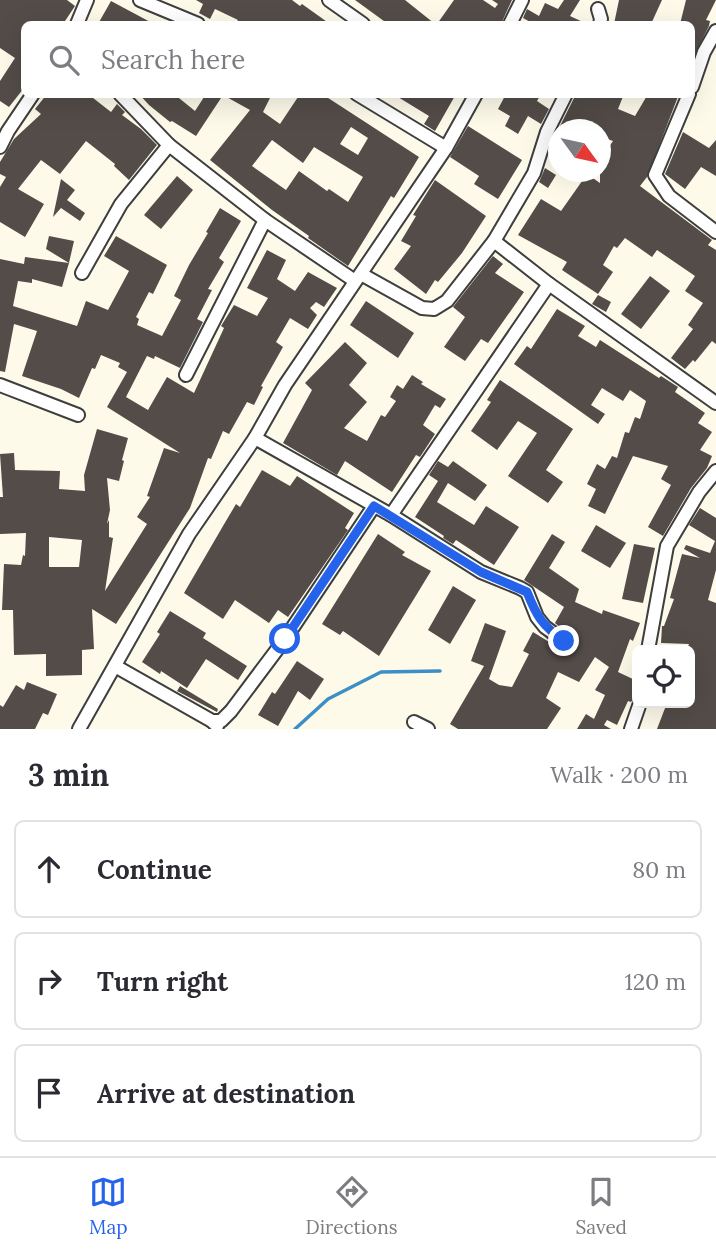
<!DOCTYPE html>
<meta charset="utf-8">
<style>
:root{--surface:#fff;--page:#f2f2f3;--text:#2b2b33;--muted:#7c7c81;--line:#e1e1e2;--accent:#2563eb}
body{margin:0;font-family:Lora,serif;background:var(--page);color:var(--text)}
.controls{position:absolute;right:21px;bottom:21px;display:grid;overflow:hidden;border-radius:10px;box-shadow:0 7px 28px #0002}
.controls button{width:63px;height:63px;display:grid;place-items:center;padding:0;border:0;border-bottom:2px solid var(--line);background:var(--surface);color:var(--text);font:35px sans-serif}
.compass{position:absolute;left:548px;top:119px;width:63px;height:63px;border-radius:50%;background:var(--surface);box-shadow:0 7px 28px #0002;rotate:123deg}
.stop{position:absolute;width:21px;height:21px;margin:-16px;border:5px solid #2563eb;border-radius:50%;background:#fff}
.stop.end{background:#2563eb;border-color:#fff;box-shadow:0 2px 7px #0008}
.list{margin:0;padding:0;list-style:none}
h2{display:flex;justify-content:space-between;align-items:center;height:91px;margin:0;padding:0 28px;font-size:30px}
h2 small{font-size:23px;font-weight:400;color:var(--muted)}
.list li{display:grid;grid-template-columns:46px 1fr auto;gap:21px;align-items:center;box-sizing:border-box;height:98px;margin:0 14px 14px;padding:0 14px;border:2px solid var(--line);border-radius:10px}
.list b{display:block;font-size:26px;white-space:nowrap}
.list em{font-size:23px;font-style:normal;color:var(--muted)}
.icon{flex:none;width:38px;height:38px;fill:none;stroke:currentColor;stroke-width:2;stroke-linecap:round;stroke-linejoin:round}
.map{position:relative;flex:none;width:716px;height:729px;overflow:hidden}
.search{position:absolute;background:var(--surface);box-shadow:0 7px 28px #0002;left:21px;right:21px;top:21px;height:77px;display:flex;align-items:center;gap:18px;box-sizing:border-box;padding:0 24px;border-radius:10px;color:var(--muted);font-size:26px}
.sheet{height:427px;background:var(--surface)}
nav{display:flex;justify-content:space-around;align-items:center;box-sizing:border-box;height:98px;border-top:2px solid var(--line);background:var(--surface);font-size:19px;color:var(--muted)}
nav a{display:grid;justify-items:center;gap:4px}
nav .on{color:var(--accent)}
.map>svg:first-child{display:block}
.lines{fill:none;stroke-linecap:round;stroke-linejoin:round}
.stream{stroke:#3c8fc6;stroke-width:3.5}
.building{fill:#534c48;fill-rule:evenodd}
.street-casing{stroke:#3e3e3e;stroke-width:16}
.street{stroke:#fff;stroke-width:12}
.route{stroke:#2563eb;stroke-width:9}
</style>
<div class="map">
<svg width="716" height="729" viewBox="0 0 716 729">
<rect width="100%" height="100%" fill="#fefaea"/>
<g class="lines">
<path class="stream" d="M295 729 328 699 381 672 440 671"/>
</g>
<g class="building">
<path d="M0 0H67L75 6 63 24H24V88L9 107 0 101V81L15 58 0 48Z"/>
<path d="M196 0H292L300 6 302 4 330 24H235L238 20 215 9 210 19 199 13 203 4Z"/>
<path d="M355 0H405L435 24H388Z"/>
<path d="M454 0H483L495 8 498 4 492 0H512L501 24H437Z"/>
<path d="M564 0H580L570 16 587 24H534L523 18 527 9 539 16 545 3 558 9Z"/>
<path d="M619 0H662L651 24H614Z"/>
<path d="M686 0H716L706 20 710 21 709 26 693 58 691 24H680Z"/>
<path d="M111 1 154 24H98Z"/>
<path d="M47 94H88L111 112 117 104 125 112 122 115 141 129 157 145 129 180 114 166 115 164 86 141 60 174 41 160 18 189 44 204 25 237 0 222V187L6 177 0 174V162L14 139 41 114 35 109Z"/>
<path d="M139 94H174L195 111 206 94H272L263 112 280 124 300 94H322L419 157 394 198 391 196 348 266 308 238 309 236 272 210 210 160 250 110 223 95 196 136 172 121 170 122 149 105ZM351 127 368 138 358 155 340 144ZM272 140 303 163 314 147 363 177 348 202 329 189 327 191 299 171 286 190 252 166Z"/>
<path d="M393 94H456L435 131 424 124 429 116Z"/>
<path d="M506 94H541L537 101 549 109 541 124 528 116 518 134 505 126 510 116 498 109Z"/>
<path d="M576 94H624L618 109 635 116 648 94H679L647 177 640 186 712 240 708 245 716 250V344L712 341 695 362 693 360 685 369 671 358 693 329 688 325 703 303 685 291 695 276 657 250 652 257 625 238 617 248 614 246 603 265 613 272 598 294 562 270 567 262 518 235 541 199 561 211 587 174 600 183V160L613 141 600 136V130H558Z"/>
<path d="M468 126 522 160 498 199 474 184 479 176 450 157Z"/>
<path d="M683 132 709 148 716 140V176L701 167 685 189 665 174Z"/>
<path d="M545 168 556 175 548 188 539 182Z"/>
<path d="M177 176 193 190 161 229 144 215Z"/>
<path d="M61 179 75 190 67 200 85 213 80 221 61 208 53 217Z"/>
<path d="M435 180 486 216 462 253 438 282 435 280 426 294 394 269 411 246 401 241 416 216 413 215Z"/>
<path d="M220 208 241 221 219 258 224 262 208 289 212 290 197 319 203 322 180 368 155 356 154 359 147 356 126 397 148 410 167 377 194 393 224 328 221 326 234 305 257 316 268 298 247 288 267 250 286 260 277 279 295 291 308 272 337 288 324 307 316 302 310 308 317 315 308 329 290 318 276 342 283 347 261 386 263 387 254 405 247 402 229 434 223 431 211 459 208 458 190 508 116 624 92 609 94 649 82 650V675L46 676V654L14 655 13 610H2L4 564 21 565 23 555 25 556 26 533 0 534V497H3L0 454 14 453 15 470 60 471 59 489 85 491 84 475 97 429 128 438 122 460 124 461 119 481 107 478 110 510 107 524 109 520V537L113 538 105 591 147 524 137 517 150 497 147 496 164 448 180 453 107 407 127 372 118 367 120 363 101 355 95 369 92 368 79 398 61 389 22 376 37 331 14 324 5 372 0 371V259L24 264 25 257 69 263 62 287 32 279V283L18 281 13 306 77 326 86 301 108 310 129 271 104 256 116 236 167 265 153 294 149 292 136 317 139 319 137 325 162 336 181 300 174 296 189 265 208 233 206 232ZM49 537 82 540 79 567H49Z"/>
<path d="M49 236 74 241 69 263 46 249Z"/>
<path d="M493 256 503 264 495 273 524 292 488 343 481 339 465 361 444 347 465 317 453 307Z"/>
<path d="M650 276 670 291 641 329 621 314Z"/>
<path d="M598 295 611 302 606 312 592 304Z"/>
<path d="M366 301 414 333 398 358 350 325Z"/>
<path d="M557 309 585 326 578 336 596 347 600 340 659 378 661 376 678 387 675 392 705 413 698 423 712 432 700 450 712 456 707 468 691 488 663 536 648 527 671 485 661 479 668 466 633 456 605 514 588 506 596 489 587 484 597 464 605 469 612 456 617 458 625 432 629 433 635 417 640 419 646 401 630 390 623 401 602 388 591 405 605 414 598 424 514 364 527 346 531 349Z"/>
<path d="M345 342 367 363 349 385 367 402 344 428 367 441 381 415 385 417 396 401 390 397 397 385 403 389 412 375 423 382 421 384 446 399 440 408 435 405 423 425 435 434 420 457 416 455 392 492 345 461 337 475 283 443 312 390 305 383Z"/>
<path d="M500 380 573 429 546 470 563 482 548 503 508 476 537 433 518 421 497 450 471 431 491 402 487 400Z"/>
<path d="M438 461 448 467 453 461 487 485 475 501 448 483 437 502 474 525 486 506 519 527 494 565 456 540 453 544 443 538 444 536 415 517 438 481 429 475Z"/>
<path d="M262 470 290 486 297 476 354 513 345 528 348 530 288 617 278 610 269 623 235 600 223 619 184 593 223 526 236 504 240 507Z"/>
<path d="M700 508 716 518V570L708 600 716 603V729H657L667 703H690V650H686L689 644 661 643 662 626H664L674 599 670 598 682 554 700 558 684 549 686 545 710 553 715 541 689 525Z"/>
<path d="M596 525 626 543 610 568 581 551Z"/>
<path d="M378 534 405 552 402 555 431 571 379 656 343 631 340 635 322 624Z"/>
<path d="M552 534 565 542 549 568 579 589 575 602 602 614 603 610 640 623 633 641 630 639 618 672 637 681V694L631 702 628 701 617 725 607 720 604 725 611 729H577L586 714 594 719 605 695 595 690 609 667 595 657 579 682 558 672 546 698 561 708 547 729H458L450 724 484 666 471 661 485 623 506 631 489 679 499 685 512 687 529 654 523 651 533 632 562 650 571 646 572 637 555 623 564 607 524 580Z"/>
<path d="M634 544 655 548 643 603 622 599Z"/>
<path d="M453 586 476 600 450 644 428 630Z"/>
<path d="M170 611 206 633 203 638 247 666 238 680 206 659 187 688 161 671 160 674 142 662 160 634 157 632Z"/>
<path d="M297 661 324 679 310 700 298 691 278 726 258 715 272 692 275 694Z"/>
<path d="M27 682 57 694 48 715 43 713 35 729H0V705L3 707 16 685 24 690Z"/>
<path d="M180 686 218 709 217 712 177 691Z"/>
</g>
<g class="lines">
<defs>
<g id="street">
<path d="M140 0 198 24"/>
<path d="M329 0 363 24"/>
<path d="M598 9 601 19 600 24"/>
<path d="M77 24 87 0"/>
<path d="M510 24 522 0"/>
<path d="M692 87 704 52 716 31"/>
<path d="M120 94 169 145 265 220 355 281"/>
<path d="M357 94 446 148"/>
<path d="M689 94 655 175 669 196 716 232"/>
<path d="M0 147 8 131 33 94"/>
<path d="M494 241 549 284 716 403"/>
<path d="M82 273 121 204 169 145"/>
<path d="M361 274 422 308 434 309 447 301 494 241 534 173 547 132 566 94"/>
<path d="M186 375 265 220"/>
<path d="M0 385 78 415"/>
<path d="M255 438 391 515 481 572 520 588 527 592 537 617 545 627 564 641"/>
<path d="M391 515 549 284"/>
<path d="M648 650 667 546 699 492 716 471"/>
<path d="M115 666 212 721 217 726"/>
<path d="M212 721H221L231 711 285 639 374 506"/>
<path d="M414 722 428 729"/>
<path d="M79 729 189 534 255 438 285 385 446 148 476 94"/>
<path d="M631 729 640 703"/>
</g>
</defs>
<use href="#street" class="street-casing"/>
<use href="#street" class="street"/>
</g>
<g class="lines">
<path class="route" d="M285 639 374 506 481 572 527 592C537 617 542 625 564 641"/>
</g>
</svg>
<div class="controls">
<button><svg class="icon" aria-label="locate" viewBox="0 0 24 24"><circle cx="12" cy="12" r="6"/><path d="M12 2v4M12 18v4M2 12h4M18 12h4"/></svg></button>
</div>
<svg class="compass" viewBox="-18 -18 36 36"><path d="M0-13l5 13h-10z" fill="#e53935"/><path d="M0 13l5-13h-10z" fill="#7c7c81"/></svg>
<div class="stop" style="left:285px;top:639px"></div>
<div class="stop end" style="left:564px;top:641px"></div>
<div class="search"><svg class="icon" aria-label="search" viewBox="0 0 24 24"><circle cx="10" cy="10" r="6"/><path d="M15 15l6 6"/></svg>Search here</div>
</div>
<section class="sheet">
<h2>3 min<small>Walk · 200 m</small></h2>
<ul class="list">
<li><svg class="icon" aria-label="ahead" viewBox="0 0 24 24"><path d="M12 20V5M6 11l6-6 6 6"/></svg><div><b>Continue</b></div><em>80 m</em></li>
<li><svg class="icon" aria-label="right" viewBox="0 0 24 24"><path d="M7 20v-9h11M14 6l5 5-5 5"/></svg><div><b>Turn right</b></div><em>120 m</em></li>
<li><svg class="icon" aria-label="arrive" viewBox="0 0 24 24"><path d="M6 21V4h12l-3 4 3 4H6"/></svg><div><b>Arrive at destination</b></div></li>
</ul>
</section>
<nav>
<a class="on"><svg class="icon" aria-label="map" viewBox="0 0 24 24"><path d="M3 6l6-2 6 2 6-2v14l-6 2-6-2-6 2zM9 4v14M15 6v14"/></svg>Map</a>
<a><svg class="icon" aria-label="directions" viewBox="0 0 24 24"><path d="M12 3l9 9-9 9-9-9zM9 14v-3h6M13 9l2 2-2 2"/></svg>Directions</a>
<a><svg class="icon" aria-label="saved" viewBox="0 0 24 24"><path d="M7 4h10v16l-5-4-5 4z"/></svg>Saved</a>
</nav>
